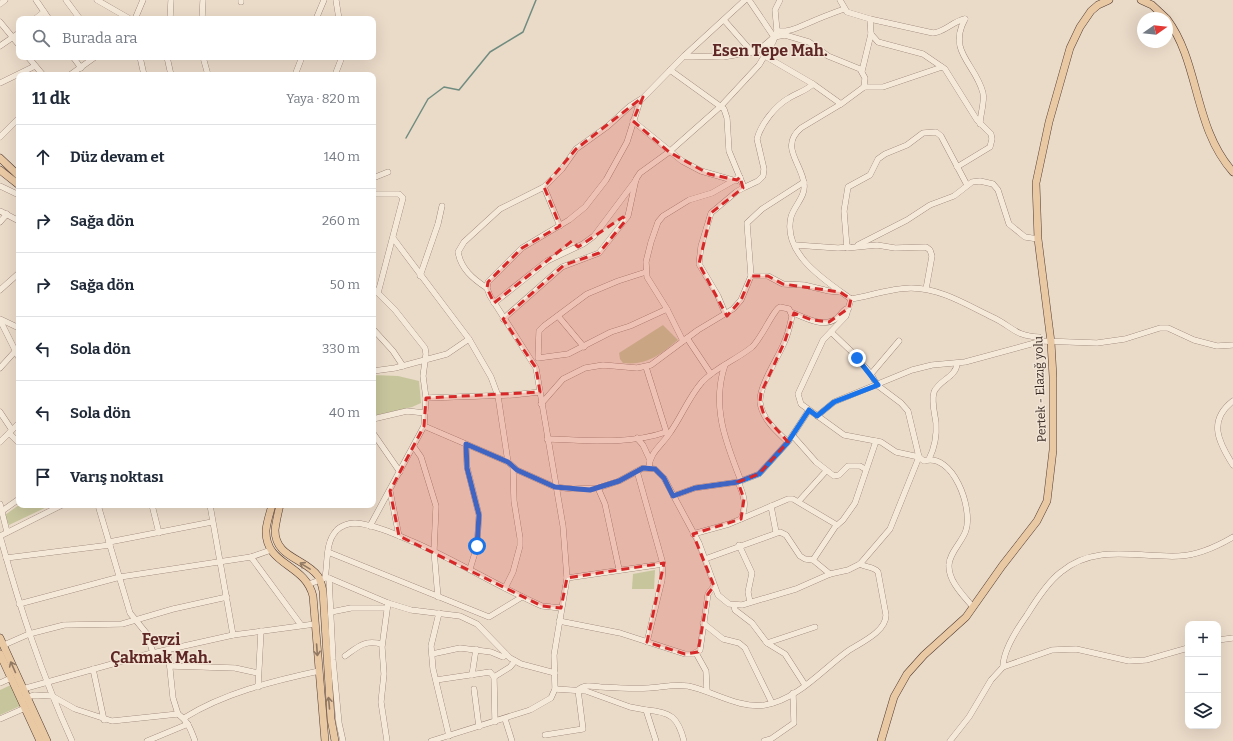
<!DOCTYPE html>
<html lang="tr">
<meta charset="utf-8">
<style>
:root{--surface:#fff;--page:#f2f2f3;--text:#1f2937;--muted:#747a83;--line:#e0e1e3}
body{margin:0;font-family:Bitter,serif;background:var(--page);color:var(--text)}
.controls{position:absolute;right:12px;bottom:12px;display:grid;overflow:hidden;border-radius:8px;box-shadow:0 4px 16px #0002}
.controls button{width:36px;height:36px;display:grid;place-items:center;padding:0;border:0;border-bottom:1px solid var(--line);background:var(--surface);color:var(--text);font:20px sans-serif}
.compass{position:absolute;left:1137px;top:12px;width:36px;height:36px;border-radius:50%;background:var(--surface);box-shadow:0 4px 16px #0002;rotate:76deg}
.stop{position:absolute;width:12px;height:12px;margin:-9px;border:3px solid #1a73e8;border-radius:50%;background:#fff}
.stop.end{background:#1a73e8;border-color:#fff;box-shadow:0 1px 4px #0008}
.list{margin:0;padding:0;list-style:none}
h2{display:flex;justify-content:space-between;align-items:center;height:52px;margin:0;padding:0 16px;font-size:17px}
h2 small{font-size:13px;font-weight:400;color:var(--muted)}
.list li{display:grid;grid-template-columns:26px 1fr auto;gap:12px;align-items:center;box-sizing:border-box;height:64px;padding:0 16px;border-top:1px solid var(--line)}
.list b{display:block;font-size:15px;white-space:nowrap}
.list em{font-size:13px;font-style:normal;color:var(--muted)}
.icon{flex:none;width:22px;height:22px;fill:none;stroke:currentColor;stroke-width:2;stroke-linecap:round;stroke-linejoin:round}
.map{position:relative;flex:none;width:1233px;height:741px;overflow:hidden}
.search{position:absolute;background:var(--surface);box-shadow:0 4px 16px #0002;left:16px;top:16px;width:360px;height:44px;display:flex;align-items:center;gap:10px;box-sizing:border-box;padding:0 14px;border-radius:8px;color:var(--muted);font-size:15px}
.panel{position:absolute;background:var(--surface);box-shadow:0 4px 16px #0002;left:16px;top:72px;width:360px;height:436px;border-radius:8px}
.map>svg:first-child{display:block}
.green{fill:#c7c59c}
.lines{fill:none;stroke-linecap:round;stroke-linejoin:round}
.stream{stroke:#708c80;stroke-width:1.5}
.minor-casing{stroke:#846c5f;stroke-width:6}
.major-casing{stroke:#523c32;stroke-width:8}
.minor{stroke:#f5e9da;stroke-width:5.5}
.major{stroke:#e9c8a4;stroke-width:7}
.oneway{stroke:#907862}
.route{stroke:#1a73e8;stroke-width:5}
.marked{fill:#d62828;fill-opacity:0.2;stroke:#d62828;stroke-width:3;stroke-dasharray:8 5;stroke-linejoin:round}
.labels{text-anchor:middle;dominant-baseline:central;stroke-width:3;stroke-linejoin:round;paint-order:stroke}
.street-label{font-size:12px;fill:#362721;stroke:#f2e5d6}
.district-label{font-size:16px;font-weight:bold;fill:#5e2725;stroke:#f2e5d6}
</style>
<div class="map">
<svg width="1233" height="741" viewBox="0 0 1233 741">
<rect width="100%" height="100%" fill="#eadac8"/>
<g class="green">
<path d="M663 325 678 340C661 354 647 366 623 363L620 359 619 353Z"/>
<path d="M373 375 398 376 419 381 421 403 412 407 373 416Z"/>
<path d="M19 505H51L9 525 5 515Z"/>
<path d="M655 570 654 589H632L633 574Z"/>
<path d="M11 685 20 706 0 715V690Z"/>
</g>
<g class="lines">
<path class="stream" d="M406 138 428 99 444 87 459 90 490 52 523 32 536 0"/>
<defs>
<g id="minor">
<path d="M36 0 49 19"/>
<path d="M66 0 80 19"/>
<path d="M97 0 130 19"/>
<path d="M241 0V2"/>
<path d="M336 0 339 19"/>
<path d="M749 0 774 37"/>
<path d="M840 0 847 12 870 19 871 34 878 42 923 54 945 69 977 120 991 134 992 139 990 147 957 167"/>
<path d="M0 4 5 0"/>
<path d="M35 19 44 12"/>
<path d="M135 19 143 0"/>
<path d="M170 19 171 0"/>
<path d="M202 19 203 0"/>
<path d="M316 19 324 0"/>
<path d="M870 19 933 33C945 32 953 21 965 19"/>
<path d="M965 19C947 52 976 64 983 93 985 102 980 115 980 124"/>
<path d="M724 20 752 52"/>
<path d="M0 22 19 45"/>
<path d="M777 31C792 32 798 27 811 22 822 17 833 13 844 9"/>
<path d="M0 46 19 33"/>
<path d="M684 56 745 0"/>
<path d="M765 56 813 84 841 104"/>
<path d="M28 57 43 75"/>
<path d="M73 57 81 68"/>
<path d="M140 57 144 75"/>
<path d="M167 57 171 75"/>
<path d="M203 57 208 75"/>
<path d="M670 70 724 109 727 118 729 151 743 185V188L736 192 711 213 701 246 699 264 718 296 725 313"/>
<path d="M862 71 871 34"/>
<path d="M70 75 95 57"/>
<path d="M295 75 302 57"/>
<path d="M335 75 342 57"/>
<path d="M0 83 35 66"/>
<path d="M864 87H883L942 67"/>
<path d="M633 121 682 161 701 171 736 181"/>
<path d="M0 137 19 118"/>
<path d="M373 178 388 172"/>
<path d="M0 186 19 195"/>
<path d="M544 187 560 226"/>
<path d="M743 188 758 181 763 176 764 169 757 139C761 124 775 106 789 98 797 93 806 91 813 84"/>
<path d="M373 194H399L403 198 378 293"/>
<path d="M0 211 19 221"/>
<path d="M0 222 7 214"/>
<path d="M393 238 469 339 491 377 498 396 508 462"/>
<path d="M795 245 838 248 850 247"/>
<path d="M858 245 907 220 930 205 954 196 972 182 980 181 993 184 998 190 1009 224 1025 237 1038 239"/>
<path d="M646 272 618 281 587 294 544 326 539 331 538 358 568 354 611 332 630 326 667 309"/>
<path d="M420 276 438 224 442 206"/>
<path d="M751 276H768L783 284 804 285 829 291 840 292"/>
<path d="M373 288 395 310 425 348 426 354 423 376 426 398"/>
<path d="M487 288C473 279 461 269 458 252L464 242 500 209 544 187 562 169 576 149 608 126 630 106 641 99"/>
<path d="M926 289 932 256 930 250 926 247 895 248 877 245 847 248 844 211 848 187 870 175 878 159 885 154 907 145 923 133 936 132 941 136 967 185"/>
<path d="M0 290 19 273"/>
<path d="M851 299 846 316 823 340 798 394 801 404 844 435 881 442 896 452 919 457 924 461C953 452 973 508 966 530 963 541 949 553 949 565 948 581 964 596 973 607"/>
<path d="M494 303 547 261 583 244 594 236 636 180"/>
<path d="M791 312C804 317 824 329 837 318 842 314 843 309 849 308"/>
<path d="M558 316 584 347"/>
<path d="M0 319 19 328"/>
<path d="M503 319 562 267 599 253 628 216 636 179 640 173 669 152 721 106 759 65 773 42 777 31 775 10 780 0"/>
<path d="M0 320 19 358"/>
<path d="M373 329 393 351 403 366"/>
<path d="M831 332 852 352 871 374"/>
<path d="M687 338 711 374"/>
<path d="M683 341 667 309 647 277 646 262 651 242 658 222 663 216 689 200 712 193 740 177"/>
<path d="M725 365C711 406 726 443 741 481"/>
<path d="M646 367 667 434"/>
<path d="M0 368 19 347"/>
<path d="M373 371 395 368 447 354 469 339"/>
<path d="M1233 401C1207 421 1219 443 1233 465"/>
<path d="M541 404 563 379 585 368 603 365 637 368 651 365 698 330 733 309 741 300 751 276 747 223 762 209 804 182"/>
<path d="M0 412 12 430"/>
<path d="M817 416 834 402 912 370 932 365 965 362 1042 341"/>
<path d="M373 419 407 411 425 413"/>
<path d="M424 426 508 462 517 470 555 487 573 489 598 488 619 481 643 468 655 469 664 478 699 543 718 595 729 604 742 605 796 589 830 574 848 570 860 564 890 529 919 457 908 411 901 403 877 385 871 374 899 341"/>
<path d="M9 433 19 443"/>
<path d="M373 433 400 472"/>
<path d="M793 436 816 462 834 476 839 475 848 466H860L865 469"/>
<path d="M637 438 643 445 650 460"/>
<path d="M547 439C586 440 629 445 666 432"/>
<path d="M0 442 19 423"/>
<path d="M466 444 467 467 479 515 477 546 470 569"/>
<path d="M414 447 421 457 436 506 434 551 438 597"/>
<path d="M929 459C935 447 937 437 936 423 935 414 931 402 934 392 939 380 956 377 957 364"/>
<path d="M649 468C649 453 662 445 669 434 681 418 688 398 702 382 716 367 736 360 752 347 761 339 774 309 780 307L789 309 792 316C790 325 788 335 784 343 778 358 759 386 760 402 762 419 777 432 788 442"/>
<path d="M637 471 663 564 662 580 647 642"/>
<path d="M598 488 605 504 619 569"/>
<path d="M390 491 399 536"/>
<path d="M673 496 695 488 738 482 759 474 788 442 809 410"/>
<path d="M799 501 826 471"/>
<path d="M0 504 7 532"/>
<path d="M98 505 130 613 147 634 153 653"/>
<path d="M152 505 159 533"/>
<path d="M210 505 233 635"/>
<path d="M771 506 776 532"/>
<path d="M2 511 19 499"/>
<path d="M741 519 788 499H793L837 525"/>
<path d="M370 526 424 426 426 398 512 395 540 392"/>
<path d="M693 534 729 524 741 519C747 505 744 495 738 482"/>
<path d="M0 536C20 608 41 673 72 741"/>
<path d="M0 536 62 505"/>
<path d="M109 542 212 522"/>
<path d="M739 545 752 573 748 592 750 602"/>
<path d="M328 552 489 617 522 597"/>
<path d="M251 557 301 625"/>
<path d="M6 558 110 545"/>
<path d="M705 559 780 532 786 535 800 556 805 559 813 560 830 574"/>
<path d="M813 560 835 527 843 520 855 503 876 441"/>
<path d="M329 578 333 660 339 723 343 741"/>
<path d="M567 578 663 564"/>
<path d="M309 584 323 579"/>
<path d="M505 588 513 572 520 546V538L514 501 513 467"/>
<path d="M19 604 120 577 251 557 271 550"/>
<path d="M734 606 735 610 752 623 767 643 785 654 805 685"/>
<path d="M331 612 351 608H387"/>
<path d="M439 613 431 646 433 669 449 736"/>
<path d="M559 621 620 633 685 654H693L700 650 708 594 714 586"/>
<path d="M703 623 723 639 739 643 745 648 772 703"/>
<path d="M1218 640 1233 638"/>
<path d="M767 643 815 627"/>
<path d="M4 645 29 634 64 625 122 624 173 609 227 597"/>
<path d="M168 650 173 698 178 714C188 721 191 730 195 741"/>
<path d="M696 653 706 671 707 691"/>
<path d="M432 654 460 648 491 652 503 657 506 654"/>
<path d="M345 656C359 646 364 640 382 644"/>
<path d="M170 666 235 668 258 673"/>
<path d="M1003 667C1003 650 1017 629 1027 615 1035 602 1049 581 1061 572 1095 543 1139 558 1179 556 1199 555 1216 547 1233 537"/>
<path d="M93 669 104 720"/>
<path d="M555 673 521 664 510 658 477 624 460 616 411 610 388 603 329 578H325C328 563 325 543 336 531 340 526 349 523 355 523 376 525 397 535 416 543 459 562 499 587 542 606L561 608"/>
<path d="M472 675 476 649"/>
<path d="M436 680 490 672 494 677"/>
<path d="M0 683 11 678"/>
<path d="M258 687 261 631"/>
<path d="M474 689 479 727"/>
<path d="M555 689 586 691 630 707 646 710 656 741"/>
<path d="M19 690 148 654 233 635 315 624"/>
<path d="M25 698 34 695 52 696 75 709 112 721 178 714"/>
<path d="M646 710C671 712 678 717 684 741"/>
<path d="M184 718C224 693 273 681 319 671"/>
<path d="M0 719 25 708"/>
<path d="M505 719 512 741"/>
<path d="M495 722 494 677 510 667 515 661"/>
<path d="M545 735 583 729 578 690C584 684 593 686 601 687 617 688 633 689 649 688 663 687 674 684 688 686 713 691 739 709 765 705 797 700 823 669 848 651 860 643 886 632 886 615L878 572C873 566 866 568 860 564"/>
<path d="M147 741 188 724"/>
<path d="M387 741 381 702 384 674 382 647 388 603"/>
<path d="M431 741 530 710 551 698 555 689 554 655 567 578 563 526 536 368 490 296 487 288 488 282 522 248 569 220 585 207 606 180 627 142 640 101 684 56 723 57 752 52 760 49 774 37 785 35 809 42 828 56 860 69 865 78 864 87 841 104 801 128C779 147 802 163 804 184 806 196 794 206 791 217 782 254 826 281 851 299 870 296 892 288 911 288 940 288 967 305 992 317 1012 326 1014 336 1039 337L1042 341 1097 343 1125 339 1160 328H1168L1194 340 1217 346 1233 345"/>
<path d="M764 741 771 739 794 723 793 693"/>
<path d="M950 741 969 717 991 680 1003 667 1052 650 1076 649 1129 661 1146 660 1188 648"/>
</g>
<g id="major">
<path d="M1141 0 1152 5 1166 18"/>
<path d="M1167 19C1200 63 1193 127 1233 172"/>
<path d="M0 158 19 176"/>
<path d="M0 170 19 185"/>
<path d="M272 505C270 513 267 521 266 530 265 566 305 563 313 596L325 741"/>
<path d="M280 505C278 513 276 522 275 530 275 558 305 558 318 576 321 581 322 586 323 591L331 719 335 741"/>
<path d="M0 638 47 741"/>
<path d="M0 654 40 741"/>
<path d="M881 741 894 697 907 674 924 655 966 617 1002 566 1037 521 1047 501 1053 450V377L1051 342 1038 239 1036 183 1049 122 1070 48 1080 27 1091 11 1098 5 1109 0"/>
</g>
</defs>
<use href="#minor" class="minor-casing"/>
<use href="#major" class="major-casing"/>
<use href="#minor" class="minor"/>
<use href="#major" class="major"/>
</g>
<defs><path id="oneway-shaft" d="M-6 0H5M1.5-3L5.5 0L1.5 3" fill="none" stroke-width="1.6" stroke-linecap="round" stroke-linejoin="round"/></defs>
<g class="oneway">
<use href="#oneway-shaft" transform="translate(305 566) rotate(-149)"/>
<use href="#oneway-shaft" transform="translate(317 650) rotate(86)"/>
<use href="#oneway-shaft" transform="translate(13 667) rotate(-114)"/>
<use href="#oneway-shaft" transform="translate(329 703) rotate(-95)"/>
</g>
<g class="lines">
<path class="route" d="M477 546 479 515 467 468 466 444 508 462 517 470 555 487 590 490 619 481 643 468 655 469 664 478 673 496 695 488 738 482 759 474 788 442 809 410 817 416 834 402 878 385 857 358"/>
</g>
<path class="marked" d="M643 97 633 121 669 152 709 174 737 180 740 177 743 188 711 213 699 264 727 316 741 300 751 276H768L783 284 840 292 851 299 849 308 829 322 812 320 794 313 785 341 761 393 760 402 764 415 788 442 759 474 738 482 744 499 741 519 693 534 714 586 708 594 698 652 685 654 647 642 664 563 567 578 561 608 542 606 399 536 390 491 424 426 426 398 540 392 536 368 503 319 564 265 599 253 626 220 623 217 578 247 572 241 494 303 487 288 488 282 522 248 560 226 544 187 576 149Z"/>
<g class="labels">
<g class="street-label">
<text transform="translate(1040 389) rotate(-92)">Pertek - Elazığ yolu</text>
</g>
<g class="district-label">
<text x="770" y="50">Esen Tepe Mah.</text>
<text x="161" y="639">Fevzi<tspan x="161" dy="18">Çakmak Mah.</tspan></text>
</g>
</g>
</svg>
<div class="controls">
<button>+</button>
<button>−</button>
<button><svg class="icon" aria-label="layers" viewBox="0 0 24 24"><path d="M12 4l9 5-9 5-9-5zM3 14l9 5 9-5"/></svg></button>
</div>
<svg class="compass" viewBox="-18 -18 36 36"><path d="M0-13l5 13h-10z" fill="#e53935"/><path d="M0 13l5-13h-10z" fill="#747a83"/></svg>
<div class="stop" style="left:477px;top:546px"></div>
<div class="stop end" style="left:857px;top:358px"></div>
<div class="search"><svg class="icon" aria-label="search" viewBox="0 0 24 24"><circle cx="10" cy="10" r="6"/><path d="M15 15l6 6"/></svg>Burada ara</div>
<section class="panel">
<h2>11 dk<small>Yaya · 820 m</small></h2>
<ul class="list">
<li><svg class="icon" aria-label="ahead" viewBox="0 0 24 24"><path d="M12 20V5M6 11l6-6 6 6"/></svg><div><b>Düz devam et</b></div><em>140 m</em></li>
<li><svg class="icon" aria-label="right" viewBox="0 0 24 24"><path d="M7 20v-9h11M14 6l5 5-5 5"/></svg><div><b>Sağa dön</b></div><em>260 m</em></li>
<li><svg class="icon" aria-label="right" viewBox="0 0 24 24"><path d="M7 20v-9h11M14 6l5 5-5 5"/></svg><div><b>Sağa dön</b></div><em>50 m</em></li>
<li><svg class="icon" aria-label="left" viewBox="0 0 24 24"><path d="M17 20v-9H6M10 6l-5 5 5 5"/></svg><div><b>Sola dön</b></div><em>330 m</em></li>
<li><svg class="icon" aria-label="left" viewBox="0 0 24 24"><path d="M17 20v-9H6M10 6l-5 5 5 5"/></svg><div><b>Sola dön</b></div><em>40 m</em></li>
<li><svg class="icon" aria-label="arrive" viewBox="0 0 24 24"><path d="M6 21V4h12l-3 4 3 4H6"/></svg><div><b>Varış noktası</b></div></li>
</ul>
</section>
</div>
